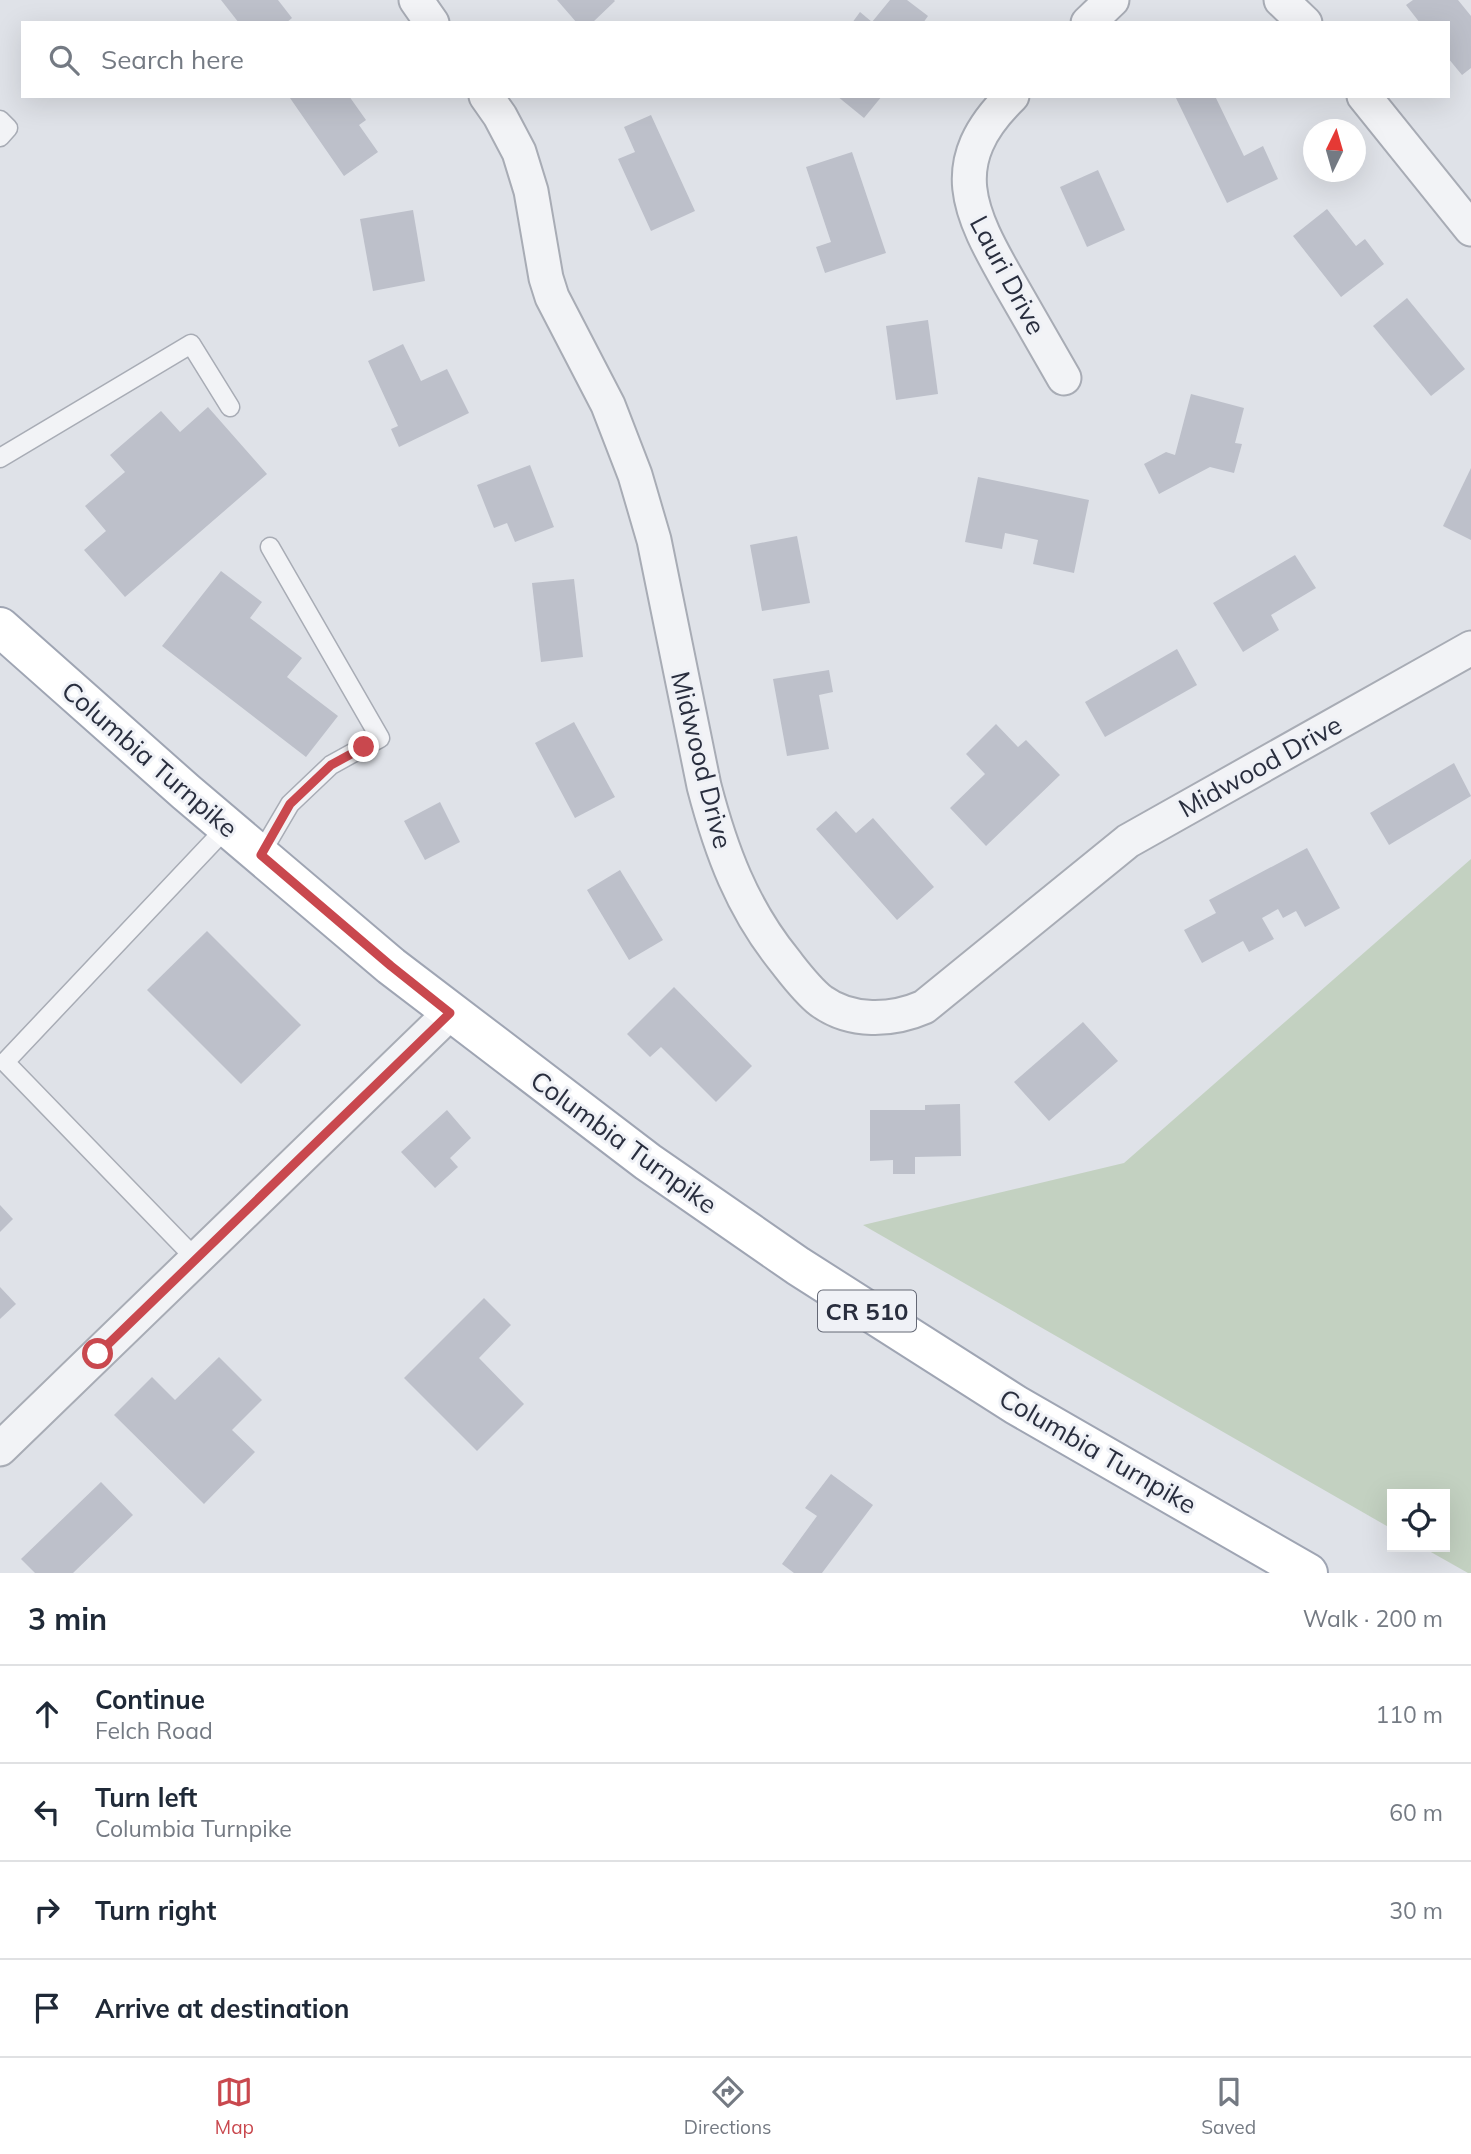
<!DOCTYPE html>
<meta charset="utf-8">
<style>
:root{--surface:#fff;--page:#f2f2f3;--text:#1f2937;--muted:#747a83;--line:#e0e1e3;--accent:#c9484e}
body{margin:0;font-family:Mulish,sans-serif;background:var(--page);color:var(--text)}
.controls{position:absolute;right:21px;bottom:21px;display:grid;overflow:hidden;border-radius:0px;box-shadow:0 7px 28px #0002}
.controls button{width:63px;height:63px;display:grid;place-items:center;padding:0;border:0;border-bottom:2px solid var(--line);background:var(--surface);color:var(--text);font:35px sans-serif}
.compass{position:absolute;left:1303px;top:119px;width:63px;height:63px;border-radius:50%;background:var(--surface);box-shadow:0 7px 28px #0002;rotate:5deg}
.stop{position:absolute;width:21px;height:21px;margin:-16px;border:5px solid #c9484e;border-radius:50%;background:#fff}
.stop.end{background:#c9484e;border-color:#fff;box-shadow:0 2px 7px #0008}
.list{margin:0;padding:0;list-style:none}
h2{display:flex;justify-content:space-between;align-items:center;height:91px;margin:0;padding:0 28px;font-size:30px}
h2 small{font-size:23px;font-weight:400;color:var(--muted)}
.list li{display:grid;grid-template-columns:46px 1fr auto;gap:21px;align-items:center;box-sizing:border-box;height:98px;padding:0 28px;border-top:2px solid var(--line)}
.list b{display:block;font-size:26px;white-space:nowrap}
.list p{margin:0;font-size:23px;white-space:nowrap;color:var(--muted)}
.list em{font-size:23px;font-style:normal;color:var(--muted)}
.icon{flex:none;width:38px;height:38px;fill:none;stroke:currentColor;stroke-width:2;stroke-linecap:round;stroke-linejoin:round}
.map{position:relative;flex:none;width:1471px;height:1573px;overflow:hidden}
.search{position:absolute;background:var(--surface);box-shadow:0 7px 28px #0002;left:21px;right:21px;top:21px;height:77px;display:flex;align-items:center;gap:18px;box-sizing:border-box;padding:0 24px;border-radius:0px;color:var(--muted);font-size:26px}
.sheet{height:483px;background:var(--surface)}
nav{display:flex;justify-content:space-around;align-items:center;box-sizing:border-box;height:98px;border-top:2px solid var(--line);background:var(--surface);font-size:19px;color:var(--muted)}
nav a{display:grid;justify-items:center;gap:4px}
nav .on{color:var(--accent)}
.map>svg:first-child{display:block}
.green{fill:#c3d1c1}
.building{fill:#bdc0ca}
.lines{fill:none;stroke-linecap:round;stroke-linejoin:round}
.lane-casing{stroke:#a8acb5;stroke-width:21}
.street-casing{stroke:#a8acb5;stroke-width:37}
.primary-casing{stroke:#9fa5b3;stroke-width:42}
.lane{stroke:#f2f3f6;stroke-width:18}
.street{stroke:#f2f3f6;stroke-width:33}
.primary{stroke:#fff;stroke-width:38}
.route{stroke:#c9484e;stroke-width:9}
.labels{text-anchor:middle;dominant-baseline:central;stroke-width:6;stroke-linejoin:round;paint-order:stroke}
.shield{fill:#eff1f6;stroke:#646875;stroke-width:2}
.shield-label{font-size:24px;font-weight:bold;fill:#292e3e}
.street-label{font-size:26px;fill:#292e3e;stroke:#eff1f6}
</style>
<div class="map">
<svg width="1471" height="1573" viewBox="0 0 1471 1573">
<rect width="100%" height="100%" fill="#dfe2e8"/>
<path class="green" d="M1471 859V1573H1468L1422 1547H1445V1494H1392V1529L863 1225 1124 1163Z"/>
<g class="building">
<path d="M221 0H278L292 18 286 23H239Z"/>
<path d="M557 0H614L615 1 592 23H577Z"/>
<path d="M890 0H907L928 16 923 23H852L860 12 872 22Z"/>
<path d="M1413 0H1458L1471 16V68L1462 75 1448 58V23H1420L1406 5Z"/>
<path d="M292 96H349L366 120 359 125 378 152 344 176 290 98Z"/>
<path d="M837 96H882L864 118Z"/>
<path d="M1175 96H1215L1244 156 1263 146 1278 179 1227 203Z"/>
<path d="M651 115 695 211 651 231 618 159 635 152 624 127Z"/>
<path d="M852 152 886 253 825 273 816 247 831 242 806 167Z"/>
<path d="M1098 170 1125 230 1087 247 1060 187Z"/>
<path d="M1327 209 1356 246 1365 239 1384 264 1341 297 1293 236Z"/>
<path d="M413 210 425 281 373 291 360 219Z"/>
<path d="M1407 298 1465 369 1431 396 1373 326Z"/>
<path d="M928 320 938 394 896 400 886 326Z"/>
<path d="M403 344 421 381 447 369 469 413 399 447 391 429 398 426 368 361Z"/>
<path d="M1191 394 1244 408 1235 443 1242 444 1234 473 1210 467 1159 494 1144 464 1166 452 1175 455Z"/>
<path d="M208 407 267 474 125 597 84 550 106 531 85 506 125 472 110 455 161 411 180 432Z"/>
<path d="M530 465 554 527 515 542 507 523 494 528 477 485Z"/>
<path d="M1471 468V540L1443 526Z"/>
<path d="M978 477 1089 500 1074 573 1033 564 1038 540 1005 533 1002 549 965 542Z"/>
<path d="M797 536 810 603 762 611 750 545Z"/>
<path d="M1295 555 1316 588 1271 615 1279 630 1243 652 1213 603Z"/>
<path d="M221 571 262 602 250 618 302 658 287 677 338 716 306 757 162 646Z"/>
<path d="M574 579 583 657 541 662 532 583Z"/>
<path d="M1177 649 1197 685 1105 737 1085 702Z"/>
<path d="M829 670 833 692 819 695 829 749 787 756 773 679Z"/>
<path d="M574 722 615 797 575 818 535 743Z"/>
<path d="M996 724 1018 747 1026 740 1060 775 986 846 950 808 985 774 966 754Z"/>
<path d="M1454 763 1471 796 1389 845 1370 813Z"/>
<path d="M440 802 460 842 425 860 404 821Z"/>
<path d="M836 811 856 833 873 818 934 887 897 920 816 829Z"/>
<path d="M1307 848 1340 908 1305 927 1296 911 1283 918 1278 909 1262 918 1274 939 1249 952 1243 941 1202 963 1184 930 1216 913 1209 900Z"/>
<path d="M620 870 663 940 629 960 587 890Z"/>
<path d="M207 931 301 1025 241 1084 147 990Z"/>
<path d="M674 987 752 1066 716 1102 661 1047 650 1057 627 1034Z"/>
<path d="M1083 1022 1118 1061 1049 1121 1014 1082Z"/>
<path d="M960 1104 961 1156 915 1157V1174H893V1160L870 1161V1110H925V1105Z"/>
<path d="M447 1110 471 1138 450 1158 458 1167 435 1188 401 1152Z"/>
<path d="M0 1205 13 1219 0 1232Z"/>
<path d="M0 1287 16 1304 0 1319Z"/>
<path d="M484 1298 511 1325 479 1358 524 1404 477 1451 404 1378Z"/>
<path d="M219 1357 262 1400 232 1430 255 1452 204 1504 114 1415 152 1377 175 1400Z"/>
<path d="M831 1474 873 1505 822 1573H794L782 1564 817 1516 805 1508Z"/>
<path d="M101 1482 133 1515 73 1573H35L21 1559Z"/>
</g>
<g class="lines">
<defs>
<g id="lane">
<path d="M0 120 8 128 0 137"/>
<path d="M0 458 191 344 230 407"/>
<path d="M260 855 290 804 331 765 380 738 270 547"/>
<path d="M196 1259 5 1062 227 827"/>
</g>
<g id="street">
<path d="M416 0 432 23"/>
<path d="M1281 0 1305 23"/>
<path d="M1088 23 1112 0"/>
<path d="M486 96 500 116 519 152 531 191 546 278 552 297 608 405 635 475 654 540 704 786C721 851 742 908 785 961 796 975 807 990 821 1001 851 1023 892 1021 924 1007L1128 841 1471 648"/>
<path d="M1012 96C943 163 969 212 1010 284 1028 315 1046 347 1064 378"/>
<path d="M1364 96 1471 229"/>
<path d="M0 1449 450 1013"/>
</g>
<path id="primary" d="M0 627 186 792 391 966 648 1162 798 1266 1016 1405 1308 1573"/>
</defs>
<use href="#lane" class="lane-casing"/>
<use href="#street" class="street-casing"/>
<use href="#primary" class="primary-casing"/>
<use href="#lane" class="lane"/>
<use href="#street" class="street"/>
<use href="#primary" class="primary"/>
</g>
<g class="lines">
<path class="route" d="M98 1354 450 1013 391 966 261 855 290 804 331 765 364 747"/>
</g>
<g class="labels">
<rect class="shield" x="818" y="1290.5" width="98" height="41" rx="5"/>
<g class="shield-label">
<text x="867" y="1311">CR 510</text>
</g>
<g class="street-label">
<text transform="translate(1008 275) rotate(62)">Lauri Drive</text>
<text transform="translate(150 759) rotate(41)">Columbia Turnpike</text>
<text transform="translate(702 760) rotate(76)">Midwood Drive</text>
<text transform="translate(1260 766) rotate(-29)">Midwood Drive</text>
<text transform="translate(624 1142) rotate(36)">Columbia Turnpike</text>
<text transform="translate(1098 1451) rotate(30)">Columbia Turnpike</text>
</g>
</g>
</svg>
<div class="controls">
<button><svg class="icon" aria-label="locate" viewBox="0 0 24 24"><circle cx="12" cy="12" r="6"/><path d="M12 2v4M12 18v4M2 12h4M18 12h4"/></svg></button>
</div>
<svg class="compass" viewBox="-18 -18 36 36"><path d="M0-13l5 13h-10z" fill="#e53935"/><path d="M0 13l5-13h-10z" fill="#747a83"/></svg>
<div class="stop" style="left:98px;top:1354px"></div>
<div class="stop end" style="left:364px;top:747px"></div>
<div class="search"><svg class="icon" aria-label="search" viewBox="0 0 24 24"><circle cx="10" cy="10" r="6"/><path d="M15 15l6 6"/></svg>Search here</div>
</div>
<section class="sheet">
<h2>3 min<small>Walk · 200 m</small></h2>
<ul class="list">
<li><svg class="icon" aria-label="ahead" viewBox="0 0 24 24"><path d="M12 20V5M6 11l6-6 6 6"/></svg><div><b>Continue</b><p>Felch Road</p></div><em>110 m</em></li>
<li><svg class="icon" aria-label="left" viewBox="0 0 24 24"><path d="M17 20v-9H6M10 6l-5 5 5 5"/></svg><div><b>Turn left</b><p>Columbia Turnpike</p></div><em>60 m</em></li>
<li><svg class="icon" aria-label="right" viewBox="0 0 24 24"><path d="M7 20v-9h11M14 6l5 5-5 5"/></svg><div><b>Turn right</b></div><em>30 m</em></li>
<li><svg class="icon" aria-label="arrive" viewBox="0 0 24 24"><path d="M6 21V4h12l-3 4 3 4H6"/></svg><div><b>Arrive at destination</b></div></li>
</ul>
</section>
<nav>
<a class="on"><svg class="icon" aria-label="map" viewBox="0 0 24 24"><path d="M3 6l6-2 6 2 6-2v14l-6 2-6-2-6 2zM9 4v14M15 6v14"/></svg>Map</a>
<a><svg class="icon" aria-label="directions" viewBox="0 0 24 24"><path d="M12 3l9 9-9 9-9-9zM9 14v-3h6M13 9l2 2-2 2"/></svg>Directions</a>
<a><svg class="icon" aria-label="saved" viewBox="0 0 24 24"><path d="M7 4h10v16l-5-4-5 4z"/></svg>Saved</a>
</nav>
